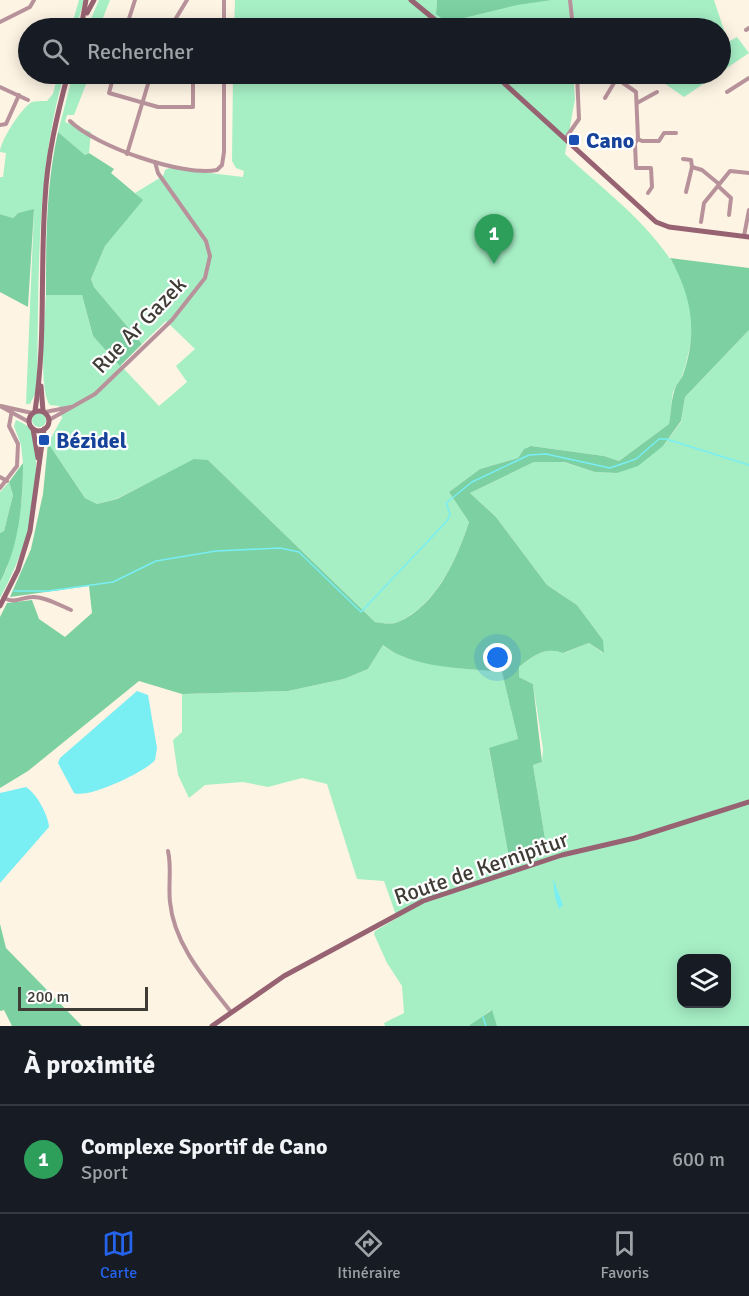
<!DOCTYPE html>
<html lang="fr">
<meta charset="utf-8">
<style>
:root{--surface:#171b24;--page:#242831;--text:#f1f3f6;--muted:#9ea1a6;--line:#363941;--accent:#2563eb}
body{margin:0;font-family:Signika,sans-serif;background:var(--page);color:var(--text)}
.controls{position:absolute;right:18px;bottom:18px;display:grid;overflow:hidden;border-radius:12px;box-shadow:0 3px 15px #0003}
.controls button{width:54px;height:54px;display:grid;place-items:center;padding:0;border:0;border-bottom:2px solid var(--line);background:var(--surface);color:var(--text);font:30px sans-serif}
.scale{position:absolute;left:18px;bottom:15px;width:130px;box-sizing:border-box;padding-left:6px;border:3px solid #3f3b35;border-top:0;font-size:16px;line-height:21px;white-space:nowrap;color:#3f3b35;-webkit-text-stroke:4px #fff;paint-order:stroke}
.you{position:absolute;left:498px;top:658px;width:21px;height:21px;margin:-15px;border:4px solid #fff;border-radius:50%;background:#1a73e8;box-shadow:0 0 0 9px #1a73e833}
.badge{display:grid;place-items:center;width:39px;height:39px;border-radius:50%;background:var(--accent);color:#fff;font-size:20px;font-weight:700}
.pin{position:absolute;translate:-50% -50px;filter:drop-shadow(0 2px 3px #0008)}
.pin::after{content:'';position:absolute;top:32px;width:21px;height:18px;background:inherit;clip-path:polygon(0 0,100% 0,50% 100%)}
.list{margin:0;padding:0;list-style:none}
h2{display:flex;justify-content:space-between;align-items:center;height:78px;margin:0;padding:0 24px;font-size:26px}
h2 small{font-size:20px;font-weight:400;color:var(--muted)}
.list li{display:grid;grid-template-columns:39px 1fr auto;gap:18px;align-items:center;box-sizing:border-box;height:108px;padding:0 24px;border-top:2px solid var(--line)}
.list b{display:block;font-size:22px;white-space:nowrap}
.list p{margin:0;font-size:20px;white-space:nowrap;color:var(--muted)}
.list em{font-size:20px;font-style:normal;color:var(--muted)}
.icon{flex:none;width:33px;height:33px;fill:none;stroke:currentColor;stroke-width:2;stroke-linecap:round;stroke-linejoin:round}
.map{position:relative;flex:none;width:749px;height:1026px;overflow:hidden}
.search{position:absolute;background:var(--surface);box-shadow:0 3px 15px #0003;left:18px;right:18px;top:18px;height:66px;display:flex;align-items:center;gap:15px;box-sizing:border-box;padding:0 21px;border-radius:33px;color:var(--muted);font-size:22px}
.sheet{height:186px;background:var(--surface)}
nav{display:flex;justify-content:space-around;align-items:center;box-sizing:border-box;height:84px;border-top:2px solid var(--line);background:var(--surface);font-size:16px;color:var(--muted)}
nav a{display:grid;justify-items:center;gap:3px}
nav .on{color:var(--accent)}
.map>svg:first-child{display:block}
.green{fill:#a6efc5;fill-rule:evenodd}
.forest{fill:#7cd0a2}
.water{fill:#79eef3}
.lines{fill:none;stroke-linecap:round;stroke-linejoin:round}
.stream{stroke:#79eef3;stroke-width:1.5}
.street{stroke:#b8929b;stroke-width:4}
.secondary{stroke:#976271;stroke-width:5}
.transit-dot{fill:#1a4fb4;stroke:#fff;stroke-width:2}
.labels{text-anchor:middle;dominant-baseline:central;stroke-width:4.5;stroke-linejoin:round;paint-order:stroke}
.transit-label{font-size:22px;font-weight:bold;fill:#164399;stroke:#fff;text-anchor:start}
.street-label{font-size:22px;fill:#3f3b35;stroke:#fff}
</style>
<div class="map">
<svg width="749" height="1026" viewBox="0 0 749 1026">
<rect width="100%" height="100%" fill="#fdf4e4"/>
<g class="green">
<path d="M79 0H84L76 28H71Z"/>
<path d="M99 0H110L99 28H87Z"/>
<path d="M235 0H437L436 14 552 0H714L728 42 737 37 749 53 721 72 720 28H234Z"/>
<path d="M58 74H64C35 176 39 284 37 390L30 404H26L34 210 18 213 13 218 0 214V177H3L6 153 0 152C0 141 22 107 32 102 35 101 42 101 47 101L53 94Z"/>
<path d="M73 74H90L74 115H67L65 122 91 132 89 153 85 155 58 132Z"/>
<path d="M233 74H573L575 99 565 154C616 202 703 260 691 340 689 351 686 366 682 376 680 381 675 387 673 392 671 402 671 413 669 424L619 461 604 456 531 446 524 449 518 458 480 469 449 492 469 522C457 559 436 605 398 622 393 625 382 623 375 622L208 460H194L116 499 97 504 85 498 48 443 62 418 59 406 50 405C38 390 45 316 46 295H82L93 336 159 406 187 382 176 366 195 349 166 321 142 344 94 287 91 279 105 246 142 200 135 193 163 176 165 170 169 168 243 177 244 171 236 168 232 161Z"/>
<path d="M651 74H718L684 97Z"/>
<path d="M749 330V1026H497L491 1010 470 1026H385L384 1023 404 1013 402 986 387 963 374 934 375 931 397 918 384 881 357 879 327 784 302 778 268 787 243 782 205 785 189 798 178 775 173 740 182 732V694L288 691 344 679 368 669 383 645C405 666 471 670 502 671L518 739 489 749 510 862 547 851 533 765 542 762 543 749 533 684 519 677V667C532 656 546 646 564 653L589 643 603 653V640L577 605 547 585 496 517 470 493 534 462H563L595 472 617 473 663 446 681 422 685 397ZM682 958H726V1004H682Z"/>
<circle cx="39" cy="420" r="7"/>
<path d="M16 420C23 423 30 426 33 434 40 457 34 512 27 535 20 557 11 578 0 598V582L7 568 22 499 23 463 21 445 14 426Z"/>
<path d="M9 482 13 495 4 531 0 533V492Z"/>
</g>
<g class="forest">
<path d="M437 0H552L517 5 447 22 436 14Z"/>
<path d="M58 132 85 155 89 153 114 169 111 173 143 200 105 246 91 279 94 287 142 344 120 366 93 336 82 295H46C46 240 46 185 58 132Z"/>
<path d="M34 209 28 307 0 292V214L13 218 18 213Z"/>
<path d="M670 258 749 268V330L685 397 681 421 663 446 638 466 617 473 595 472 564 462H534L470 493 496 517 547 585 577 605 603 640 604 653 589 643 563 653C546 646 532 656 519 667V677L533 684 542 762 533 765 547 851 510 863 489 748 518 739 502 672C466 668 412 669 383 645L368 669 344 679 288 691 182 694 139 681 28 771 0 788V617L7 603 32 600 39 619 65 637 92 613 89 586 10 597 31 549 43 494 48 443 85 498 97 504 117 499 194 459 208 460 375 622C382 623 392 625 398 622 436 606 457 559 469 522L449 492 480 469 518 458 524 449 531 446 604 456 619 461 669 424C671 413 671 402 674 392 675 386 680 381 683 375 698 332 692 297 670 258Z"/>
<path d="M23 463C23 502 19 547 0 582V533L4 531 13 495 9 482Z"/>
<path d="M0 924 6 948 82 1026H12L4 1010 0 1011Z"/>
<path d="M492 1010 497 1026H470V1025Z"/>
</g>
<g class="water">
<path d="M137 691 148 695 157 748 155 760C145 772 88 799 74 793L58 763 60 758Z"/>
<path d="M26 787C37 794 48 815 49 827L0 883V793Z"/>
<path d="M553 878 563 905 559 909 555 897Z"/>
</g>
<g class="lines">
<g class="stream">
<path d="M14 591H48L113 582 156 561 216 551 280 548 299 552 361 612 447 521 450 514 446 503 472 482 529 455 546 454 610 468 636 459 659 439H666L749 465"/>
<path d="M483 1017 486 1026"/>
</g>
<g class="street">
<path d="M224 0V28"/>
<path d="M570 0 573 28"/>
<path d="M0 22 30 7 34 0"/>
<path d="M126 28 135 0"/>
<path d="M170 28 187 0"/>
<path d="M746 30 749 28"/>
<path d="M114 74 109 93 158 107H193V74"/>
<path d="M610 74 636 92 638 139 635 143 636 168H651L652 187 648 193"/>
<path d="M0 87 28 100"/>
<path d="M727 92 749 78"/>
<path d="M605 98 617 78"/>
<path d="M637 103 657 92"/>
<path d="M70 121C95 146 183 177 217 170L222 165 224 152V74"/>
<path d="M0 125 6 124 19 95"/>
<path d="M565 139 579 119 577 74"/>
<path d="M638 139 642 141H659L664 133H676"/>
<path d="M127 154 151 74"/>
<path d="M683 159 691 160 692 167 702 170 719 184"/>
<path d="M718 186 731 198 729 215"/>
<path d="M686 192 692 167"/>
<path d="M701 222 704 203 730 171 749 173"/>
<path d="M744 236 749 210"/>
<path d="M0 406 29 422"/>
<path d="M1 406 32 413"/>
<path d="M45 412 71 407"/>
<path d="M49 420 95 394 172 320 205 278 210 256 206 241 158 173 155 162"/>
<path d="M0 477 7 481"/>
<path d="M0 488 17 466 18 444 9 426 12 410"/>
<path d="M4 598C16 604 21 597 33 597 46 597 59 605 71 610"/>
<path d="M168 851C172 868 168 885 170 902 174 945 206 980 231 1012"/>
</g>
<g class="secondary">
<path d="M411 0 445 28"/>
<path d="M87 13 94 0"/>
<path d="M81 28 86 0"/>
<path d="M494 74 656 222 669 227 749 237"/>
<path d="M41 386 43 411"/>
<circle cx="39" cy="421" r="10"/>
<path d="M35 411C46 342 40 270 45 200 47 157 57 115 68 74"/>
<path d="M33 429 38 458"/>
<path d="M0 606 18 570 30 531 44 429"/>
<path d="M212 1026 284 976 423 901 562 855 635 838 749 802"/>
</g>
</g>
<g class="transit-dot">
<rect x="568" y="134" width="12" height="12" rx="3"/>
<rect x="38" y="434" width="12" height="12" rx="3"/>
</g>
<g class="labels">
<g class="transit-label">
<text x="586" y="140">Cano</text>
<text x="56" y="440">Bézidel</text>
</g>
<g class="street-label">
<text transform="translate(139 325) rotate(-46)">Rue Ar Gazek</text>
<text transform="translate(481 868) rotate(-19)">Route de Kernipitur</text>
</g>
</g>
</svg>
<div class="controls">
<button><svg class="icon" aria-label="layers" viewBox="0 0 24 24"><path d="M12 4l9 5-9 5-9-5zM3 14l9 5 9-5"/></svg></button>
</div>
<div class="scale">200 m</div>
<div class="you"></div>
<div class="pin badge" style="left:494px;top:264px;background:#2e9e5b">1</div>
<div class="search"><svg class="icon" aria-label="search" viewBox="0 0 24 24"><circle cx="10" cy="10" r="6"/><path d="M15 15l6 6"/></svg>Rechercher</div>
</div>
<section class="sheet">
<h2>À proximité<small></small></h2>
<ul class="list">
<li><span class="badge" style="background:#2e9e5b">1</span><div><b>Complexe Sportif de Cano</b><p>Sport</p></div><em>600 m</em></li>
</ul>
</section>
<nav>
<a class="on"><svg class="icon" aria-label="map" viewBox="0 0 24 24"><path d="M3 6l6-2 6 2 6-2v14l-6 2-6-2-6 2zM9 4v14M15 6v14"/></svg>Carte</a>
<a><svg class="icon" aria-label="directions" viewBox="0 0 24 24"><path d="M12 3l9 9-9 9-9-9zM9 14v-3h6M13 9l2 2-2 2"/></svg>Itinéraire</a>
<a><svg class="icon" aria-label="saved" viewBox="0 0 24 24"><path d="M7 4h10v16l-5-4-5 4z"/></svg>Favoris</a>
</nav>
